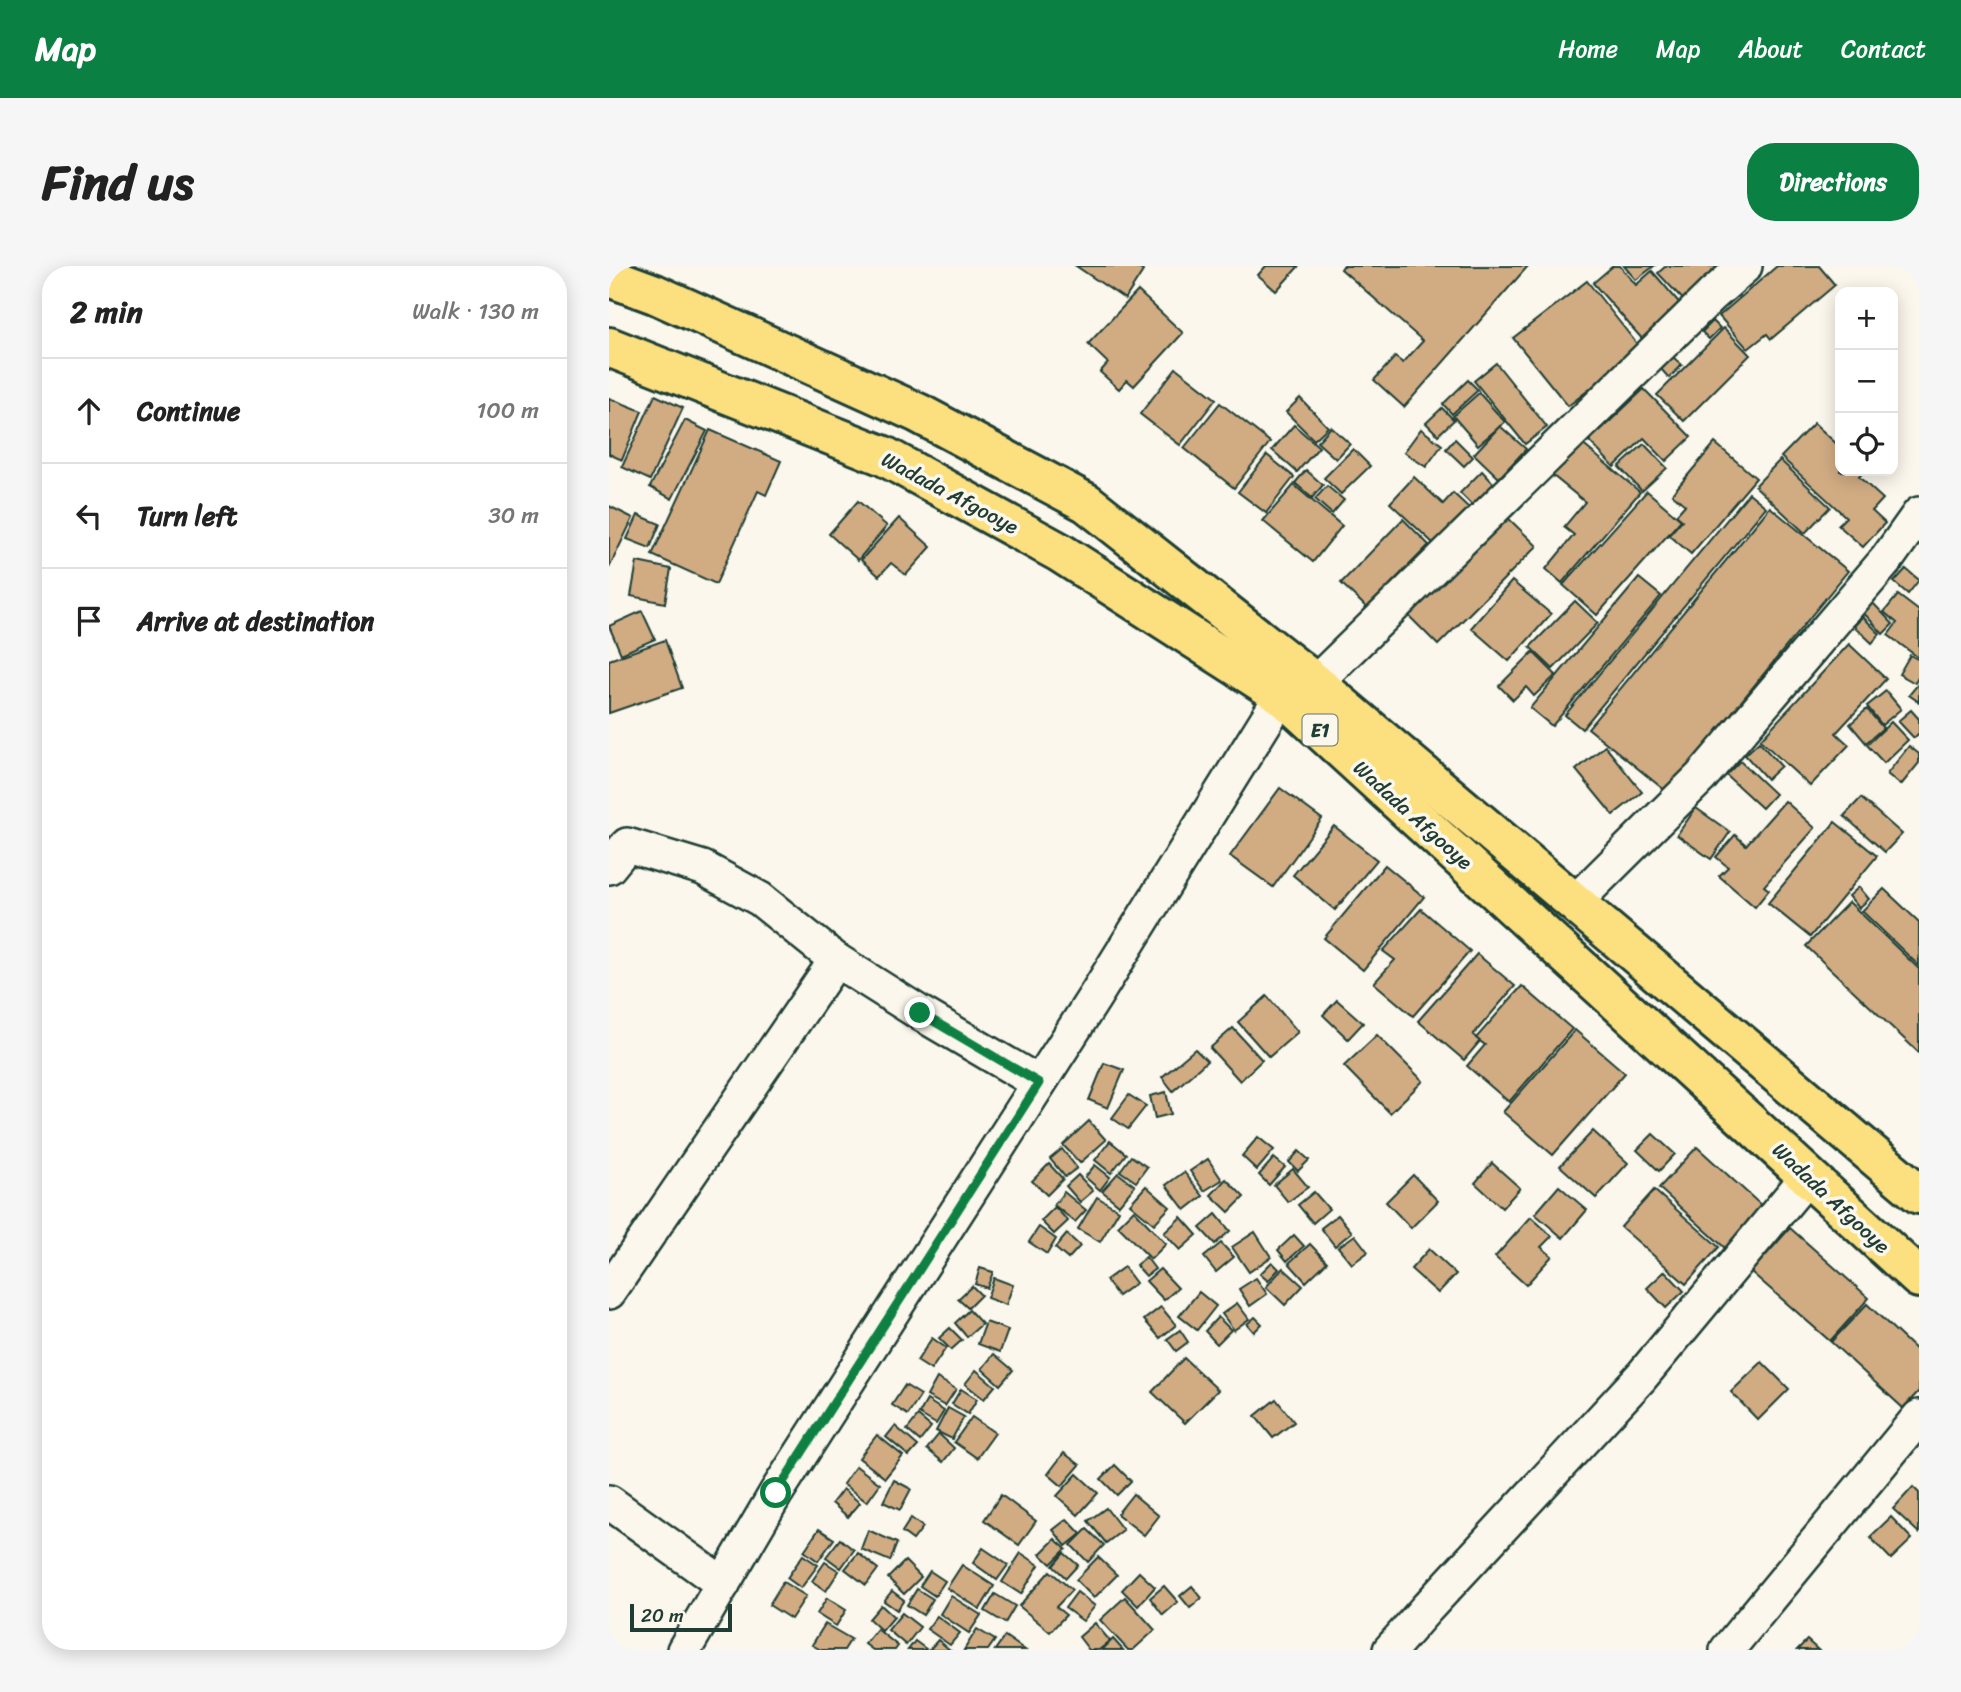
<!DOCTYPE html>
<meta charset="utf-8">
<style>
:root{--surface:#fff;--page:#f6f6f6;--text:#222;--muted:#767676;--line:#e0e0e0;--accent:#0b8043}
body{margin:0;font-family:Sriracha,sans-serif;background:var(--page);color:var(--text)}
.controls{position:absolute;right:21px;top:21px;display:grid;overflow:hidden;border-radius:14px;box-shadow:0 4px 18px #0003}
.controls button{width:63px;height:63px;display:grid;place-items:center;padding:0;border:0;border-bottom:2px solid var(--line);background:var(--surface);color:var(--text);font:35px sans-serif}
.scale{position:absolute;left:21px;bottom:18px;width:102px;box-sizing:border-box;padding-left:7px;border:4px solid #1f3d34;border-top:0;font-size:19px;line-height:24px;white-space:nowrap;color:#1f3d34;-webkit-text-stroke:5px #fbf7ec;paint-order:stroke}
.stop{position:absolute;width:21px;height:21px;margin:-16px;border:5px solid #0b8043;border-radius:50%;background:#fff}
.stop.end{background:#0b8043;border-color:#fff;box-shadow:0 2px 7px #0008}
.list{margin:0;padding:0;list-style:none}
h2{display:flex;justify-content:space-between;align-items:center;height:91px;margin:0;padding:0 28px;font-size:30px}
h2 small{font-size:23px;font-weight:400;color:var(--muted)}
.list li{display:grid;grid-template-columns:46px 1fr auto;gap:21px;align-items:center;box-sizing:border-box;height:105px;padding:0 28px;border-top:2px solid var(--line)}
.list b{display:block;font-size:26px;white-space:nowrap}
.list em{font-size:23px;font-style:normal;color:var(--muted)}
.icon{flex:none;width:38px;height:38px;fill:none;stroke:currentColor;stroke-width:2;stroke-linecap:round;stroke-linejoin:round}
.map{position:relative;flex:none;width:1310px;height:1384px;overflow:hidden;border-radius:28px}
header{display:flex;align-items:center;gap:42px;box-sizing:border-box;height:98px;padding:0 35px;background:var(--accent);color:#fff}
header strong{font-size:33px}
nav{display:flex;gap:38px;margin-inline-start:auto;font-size:24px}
.intro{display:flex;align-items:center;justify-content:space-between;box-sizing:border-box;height:168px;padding:0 42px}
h1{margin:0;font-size:49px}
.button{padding:18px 32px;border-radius:28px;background:var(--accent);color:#fff;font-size:24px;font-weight:700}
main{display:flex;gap:42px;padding:0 42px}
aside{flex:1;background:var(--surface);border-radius:28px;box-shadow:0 4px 18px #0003}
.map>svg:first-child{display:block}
.building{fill:#d1ac83;stroke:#1f3d34;stroke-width:2}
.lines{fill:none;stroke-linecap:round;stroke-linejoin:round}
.street-casing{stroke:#1f3d34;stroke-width:38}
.highway-casing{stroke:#1f3d34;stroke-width:44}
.street{stroke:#fbf7ec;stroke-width:33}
.highway{stroke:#fce080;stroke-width:38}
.route{stroke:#0b8043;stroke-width:9}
.labels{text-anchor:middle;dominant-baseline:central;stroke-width:7;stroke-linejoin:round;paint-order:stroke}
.shield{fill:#fbf7ec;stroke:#61756b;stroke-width:2}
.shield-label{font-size:19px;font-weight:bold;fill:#1f3d34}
.street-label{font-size:21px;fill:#1f3d34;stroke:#fbf7ec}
</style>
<header>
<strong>Map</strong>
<nav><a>Home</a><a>Map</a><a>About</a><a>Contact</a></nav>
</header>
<div class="intro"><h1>Find us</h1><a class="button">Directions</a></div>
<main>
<aside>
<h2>2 min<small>Walk · 130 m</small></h2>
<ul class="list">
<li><svg class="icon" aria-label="ahead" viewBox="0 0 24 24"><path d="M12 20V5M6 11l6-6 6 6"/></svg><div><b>Continue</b></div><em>100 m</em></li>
<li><svg class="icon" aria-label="left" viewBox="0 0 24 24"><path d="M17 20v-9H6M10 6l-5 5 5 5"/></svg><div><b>Turn left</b></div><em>30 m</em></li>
<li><svg class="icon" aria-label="arrive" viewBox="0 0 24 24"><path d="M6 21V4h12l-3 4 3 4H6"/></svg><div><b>Arrive at destination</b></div></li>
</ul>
</aside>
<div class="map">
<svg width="1310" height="1384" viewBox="0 0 1310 1384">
<rect width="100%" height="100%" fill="#fbf7ec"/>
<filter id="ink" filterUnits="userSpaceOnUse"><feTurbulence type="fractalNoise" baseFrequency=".0143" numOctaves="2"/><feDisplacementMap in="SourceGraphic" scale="14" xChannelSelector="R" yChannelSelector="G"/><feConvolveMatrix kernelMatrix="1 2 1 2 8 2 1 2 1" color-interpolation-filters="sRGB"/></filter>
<g filter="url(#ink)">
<g class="building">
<path d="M467 0H526L534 5 516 33Z"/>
<path d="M657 0H690L667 25 649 9Z"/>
<path d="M734 0H919L795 141 765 114 786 91 794 97 814 75 732 3Z"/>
<path d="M1004 0H1011L1027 19 1043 5 1074 41 1035 75 984 17Z"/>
<path d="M1015 0H1045L1027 14Z"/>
<path d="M1057 0H1120L1081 41 1049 7Z"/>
<path d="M1168 0H1210L1226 19 1162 73 1158 68 1139 83 1110 50Z"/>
<path d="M978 15 1032 83 959 140 904 72Z"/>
<path d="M529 25 574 67 525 120 518 114 510 123 491 106 499 97 479 78Z"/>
<path d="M1104 55 1111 62 1100 73 1093 66Z"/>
<path d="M1115 62 1141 89 1075 155 1048 129Z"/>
<path d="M1064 91 1073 99 1060 112 1052 103Z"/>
<path d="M887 97 938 161 916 178 865 115Z"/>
<path d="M567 102 607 133 571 179 531 148Z"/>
<path d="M859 114 869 124 843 148 834 138Z"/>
<path d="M1035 123 1082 171 1057 195 1035 172 1005 201 980 175Z"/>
<path d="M870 127 896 156 869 179 844 150Z"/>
<path d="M46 129 74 142 41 214 13 201Z"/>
<path d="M0 132 33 145 13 194 0 188Z"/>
<path d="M691 132 719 161 705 174 677 146Z"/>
<path d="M611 137 661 176 625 222 575 182Z"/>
<path d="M833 142 845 154 829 169 817 157Z"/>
<path d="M76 154 98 165 63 233 41 221Z"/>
<path d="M1205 157 1231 181V205H1255L1250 211 1274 233 1263 245 1276 257 1254 281 1229 259 1237 251 1172 191Z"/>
<path d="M685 159 710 181 688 206 663 184Z"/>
<path d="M891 160 917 183 890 212 865 188Z"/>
<path d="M722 161 741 178 727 193 708 176Z"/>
<path d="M812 163 833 179 817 201 795 186Z"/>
<path d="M101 164 172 195 157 229 149 225 107 318 43 289Z"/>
<path d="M846 173 864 191 855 200 837 183Z"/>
<path d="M971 176 1031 226 953 317 937 303 965 269 955 261 976 236 943 209Z"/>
<path d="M1106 177 1147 212 1082 288 1060 269 1073 254 1067 249 1076 239 1063 228Z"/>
<path d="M1035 178 1058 202 1033 225 1010 201Z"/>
<path d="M744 183 761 200 732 228 715 212Z"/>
<path d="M658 189 685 211 657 247 629 226Z"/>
<path d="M1171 194 1221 241 1196 267 1146 220Z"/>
<path d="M697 204 714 219 703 232 686 217Z"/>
<path d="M873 205 889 222 867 243 851 227Z"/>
<path d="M805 211 834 238 844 227 860 242 825 278 781 237Z"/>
<path d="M685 219 733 260 704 296 654 255Z"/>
<path d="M718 220 735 234 723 248 706 233Z"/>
<path d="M1038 225 1072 254 988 349 954 319Z"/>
<path d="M1140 227 1157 241 973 463 956 449Z"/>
<path d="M249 235 278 260 249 294 220 268Z"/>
<path d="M0 240 24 252 0 302Z"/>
<path d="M1161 241 1239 305 1058 526 979 462Z"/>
<path d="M29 249 51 258 41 282 18 273Z"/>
<path d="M896 249 928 280 829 379 798 348Z"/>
<path d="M290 252 322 281 297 309 282 297 270 310 252 294Z"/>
<path d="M794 253 820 279 758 342 732 317Z"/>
<path d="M28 296 62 303 56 337 22 330Z"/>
<path d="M1297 303 1310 314 1299 328 1285 316Z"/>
<path d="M1030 312 1052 330 943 460 921 442Z"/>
<path d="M903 315 942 348 900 395 862 362Z"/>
<path d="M1289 329 1310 345V392L1279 369 1288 357 1275 346Z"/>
<path d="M966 335 989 357 944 403 921 381Z"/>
<path d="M1262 335 1284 358 1274 368 1252 344Z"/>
<path d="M33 345 46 373 12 388 0 360Z"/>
<path d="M1254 351 1271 368 1263 377 1245 360Z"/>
<path d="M56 374 73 422 0 447V394Z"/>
<path d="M1240 378 1277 413 1227 467 1240 479 1201 520 1151 474Z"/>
<path d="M924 386 947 409 925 430 917 421 904 434 890 420Z"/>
<path d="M1301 389 1310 394V410L1306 417 1290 408Z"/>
<path d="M1310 417V436L1300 429Z"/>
<path d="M1277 425 1292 443 1273 459 1258 440Z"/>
<path d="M1258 443 1274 462 1257 477 1241 458Z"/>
<path d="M1302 444 1310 453V467L1305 472 1289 455Z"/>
<path d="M1282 456 1299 474 1275 497 1258 479Z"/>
<path d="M1150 476 1172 500 1158 513 1136 489Z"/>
<path d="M996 480 1033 526 1004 549 967 504Z"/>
<path d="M1300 480 1310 488V497L1292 519 1278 508Z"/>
<path d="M1131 495 1166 528 1153 542 1117 509Z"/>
<path d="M671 522 713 553 664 621 621 590Z"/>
<path d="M1252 532 1293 568 1276 586 1235 550Z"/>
<path d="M1176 535 1206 562 1155 620 1160 624 1146 641 1110 610 1119 601 1107 591 1126 569 1137 579Z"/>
<path d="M1087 542 1121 566 1102 593 1068 569Z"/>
<path d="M1226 556 1268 590 1201 671 1159 637Z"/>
<path d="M725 560 768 594 726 644 684 609Z"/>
<path d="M776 599 815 631 754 704 715 672Z"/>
<path d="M1250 621 1260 633 1250 642 1240 630Z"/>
<path d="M1275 623 1310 656V700L1253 645Z"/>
<path d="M1240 636 1310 703V787L1197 680Z"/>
<path d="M812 643 861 685 804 750 765 717 786 694 774 685Z"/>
<path d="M868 688 906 720 864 769 871 775 855 794 809 755Z"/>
<path d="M913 720 963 763 900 836 858 800 876 779 867 772Z"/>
<path d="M658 730 689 766 660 791 629 756Z"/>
<path d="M728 734 754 757 739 773 714 749Z"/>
<path d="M624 762 653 794 631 815 601 782Z"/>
<path d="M966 764 1016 807 944 889 894 846Z"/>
<path d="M768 769 814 815 781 847 735 800Z"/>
<path d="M586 783 598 795 564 825 553 811Z"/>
<path d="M495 797 515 804 499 842 480 834Z"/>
<path d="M557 826 562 848 546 852 541 830Z"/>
<path d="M520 829 537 840 519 863 503 852Z"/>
<path d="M480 855 497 874 471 897 454 879Z"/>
<path d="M984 865 1019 897 987 932 951 900Z"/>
<path d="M1044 868 1066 888 1050 905 1028 884Z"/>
<path d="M649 871 665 884 648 904 633 890Z"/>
<path d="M501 875 517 888 502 907 486 894Z"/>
<path d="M1088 881 1154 941 1116 982 1050 922Z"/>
<path d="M453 883 468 902 456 911 441 893Z"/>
<path d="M690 885 700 894 689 905 680 896Z"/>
<path d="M522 890 538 901 527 916 511 905Z"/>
<path d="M665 892 676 901 660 919 650 909Z"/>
<path d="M599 893 613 914 595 925 581 905Z"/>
<path d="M883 897 911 922 893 942 866 917Z"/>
<path d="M440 898 454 913 438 929 423 915Z"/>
<path d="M486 899 501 911 491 924 476 911Z"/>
<path d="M684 903 699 921 679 936 665 919Z"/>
<path d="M575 906 594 930 576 944 557 919Z"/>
<path d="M509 907 526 920 510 939 493 925Z"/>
<path d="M469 909 484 925 471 936 457 920Z"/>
<path d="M804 909 829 935 802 962 777 936Z"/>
<path d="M617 913 635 931 620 946 602 929Z"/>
<path d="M537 920 561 941 545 958 521 938Z"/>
<path d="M950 920 978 944 954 972 926 948Z"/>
<path d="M1045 924 1110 981 1077 1018 1012 961Z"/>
<path d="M455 926 477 944 466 956 445 939Z"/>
<path d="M705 926 720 943 704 957 689 939Z"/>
<path d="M488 931 510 944 491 976 469 963Z"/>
<path d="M446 941 459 955 445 968 432 955Z"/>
<path d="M525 944 557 978 542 993 509 960Z"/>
<path d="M607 948 621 965 606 978 591 962Z"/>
<path d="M729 949 743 966 726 980 712 962Z"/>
<path d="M572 951 588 969 571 984 555 967Z"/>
<path d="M922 951 943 970 932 981 943 990 917 1019 886 991Z"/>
<path d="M430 961 447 973 438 988 420 976Z"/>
<path d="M1181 962 1260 1032 1221 1075 1142 1006Z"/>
<path d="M646 966 662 991 640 1006 623 981Z"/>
<path d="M458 968 471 980 459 993 446 982Z"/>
<path d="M685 969 695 980 678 995 669 984Z"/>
<path d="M746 969 759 986 743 998 729 981Z"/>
<path d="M612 977 625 991 607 1006 595 991Z"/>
<path d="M701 978 718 996 697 1016 680 997Z"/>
<path d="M820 983 847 1008 829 1027 802 1003Z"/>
<path d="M537 991 546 1003 537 1010 527 999Z"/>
<path d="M663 996 670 1003 659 1015 651 1008Z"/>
<path d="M515 1001 527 1017 509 1030 497 1014Z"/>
<path d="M371 1002 384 1006 378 1022 366 1018Z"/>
<path d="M674 1002 694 1020 676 1039 657 1021Z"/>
<path d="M551 1003 569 1022 555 1034 537 1015Z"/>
<path d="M1056 1005 1075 1025 1057 1042 1038 1022Z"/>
<path d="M385 1012 404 1019 397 1039 378 1032Z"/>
<path d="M647 1012 658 1028 641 1040 630 1023Z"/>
<path d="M363 1020 372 1029 359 1042 349 1033Z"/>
<path d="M590 1026 607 1040 588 1064 570 1050Z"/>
<path d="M628 1037 640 1053 625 1064 613 1048Z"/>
<path d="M1258 1038 1310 1087V1125L1294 1142 1222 1076Z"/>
<path d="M552 1041 567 1059 551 1072 535 1054Z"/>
<path d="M360 1044 373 1058 358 1071 346 1057Z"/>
<path d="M609 1051 622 1064 608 1078 596 1065Z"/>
<path d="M646 1051 653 1058 645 1066 638 1058Z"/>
<path d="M377 1056 399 1064 391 1086 369 1078Z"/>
<path d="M341 1062 353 1074 342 1084 330 1072Z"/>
<path d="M571 1064 579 1076 567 1085 558 1073Z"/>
<path d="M323 1072 337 1082 322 1104 308 1095Z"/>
<path d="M385 1088 404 1104 391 1119 373 1103Z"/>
<path d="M575 1092 609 1124 576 1157 543 1126Z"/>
<path d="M1153 1096 1180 1123 1149 1154 1122 1126Z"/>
<path d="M367 1104 386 1120 375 1133 356 1118Z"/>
<path d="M328 1112 347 1123 336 1140 318 1130Z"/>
<path d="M296 1119 312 1129 299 1149 283 1139Z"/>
<path d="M352 1123 368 1133 359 1148 343 1138Z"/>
<path d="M667 1133 685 1156 664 1172 646 1150Z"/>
<path d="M318 1134 335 1145 327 1158 310 1148Z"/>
<path d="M339 1142 355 1151 343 1173 327 1165Z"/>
<path d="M309 1150 322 1161 311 1175 298 1164Z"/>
<path d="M363 1151 386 1167 368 1192 345 1176Z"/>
<path d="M286 1160 309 1180 300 1190 277 1171Z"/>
<path d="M330 1168 345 1182 334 1196 318 1183Z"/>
<path d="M268 1169 294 1190 276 1212 250 1192Z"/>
<path d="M455 1187 471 1199 453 1220 439 1208Z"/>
<path d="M506 1199 522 1215 508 1229 492 1213Z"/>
<path d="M247 1200 271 1218 258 1236 234 1218Z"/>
<path d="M468 1208 489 1227 469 1249 448 1230Z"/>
<path d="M285 1214 302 1223 291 1244 274 1236Z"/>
<path d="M1304 1221 1310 1227V1267L1284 1243Z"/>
<path d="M234 1223 251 1237 239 1251 223 1237Z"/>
<path d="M524 1228 550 1250 535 1269 508 1248Z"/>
<path d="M392 1229 427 1255 410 1279 375 1254Z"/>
<path d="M497 1242 514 1264 497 1277 479 1255Z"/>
<path d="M1282 1251 1303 1273 1282 1293 1261 1271Z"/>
<path d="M302 1252 314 1261 304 1274 293 1266Z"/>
<path d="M458 1253 472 1268 457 1280 444 1264Z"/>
<path d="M210 1263 225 1273 209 1295 195 1285Z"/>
<path d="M478 1263 495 1279 479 1296 462 1279Z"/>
<path d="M259 1264 288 1277 281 1295 252 1283Z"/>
<path d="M231 1273 245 1284 232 1302 217 1291Z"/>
<path d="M446 1273 457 1283 442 1298 431 1288Z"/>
<path d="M374 1282 399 1299 388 1314 364 1297Z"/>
<path d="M249 1287 269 1303 257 1319 236 1303Z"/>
<path d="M412 1287 430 1299 412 1328 393 1316Z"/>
<path d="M455 1287 469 1299 457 1312 444 1300Z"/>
<path d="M194 1289 209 1299 192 1322 178 1312Z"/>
<path d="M489 1291 508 1309 485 1332 467 1314Z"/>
<path d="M296 1295 312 1311 295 1328 279 1312Z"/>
<path d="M216 1296 230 1305 217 1325 203 1315Z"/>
<path d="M353 1299 385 1320 371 1343 338 1322Z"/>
<path d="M321 1305 336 1315 326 1330 311 1320Z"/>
<path d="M441 1305 463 1324 447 1341 457 1349 441 1366 410 1340Z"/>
<path d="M530 1306 546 1321 529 1340 513 1324Z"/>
<path d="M174 1316 197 1330 182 1353 160 1339Z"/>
<path d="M555 1320 569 1336 554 1349 541 1332Z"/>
<path d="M583 1320 593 1332 581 1342 571 1330Z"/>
<path d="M308 1323 324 1333 314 1349 298 1339Z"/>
<path d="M283 1325 295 1334 288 1344 275 1335Z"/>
<path d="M468 1326 486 1340 474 1355 456 1342Z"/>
<path d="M386 1328 406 1340 396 1357 376 1345Z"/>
<path d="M342 1330 372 1349 360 1367 331 1348Z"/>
<path d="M516 1331 546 1364 524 1384H519L491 1354Z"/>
<path d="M218 1332 237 1344 227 1360 208 1348Z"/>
<path d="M272 1339 285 1351 273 1365 260 1353Z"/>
<path d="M293 1347 311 1361 297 1379 279 1364Z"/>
<path d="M328 1350 351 1367 341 1379 318 1363Z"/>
<path d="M486 1357 501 1375 490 1384H480L470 1371Z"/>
<path d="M216 1358 242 1373 235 1384H212L203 1379Z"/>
<path d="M268 1363 289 1380 286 1384H264L256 1378Z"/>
<path d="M368 1363 386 1374 379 1384H355Z"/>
<path d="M396 1370 416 1384H386Z"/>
<path d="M504 1373 514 1384H493Z"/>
<path d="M329 1374 341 1384H320Z"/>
<path d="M1198 1374 1209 1384H1188Z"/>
<path d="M306 1375 317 1383 316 1384H299Z"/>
</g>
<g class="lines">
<defs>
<g id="street">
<path d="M706 417 1103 29 1136 0"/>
<path d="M0 601 18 579 94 602 151 633 227 694"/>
<path d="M966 636 1092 511 1278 293 1310 248"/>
<path d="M0 1026 227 694 311 747 430 817"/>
<path d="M0 1236 114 1318"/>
<path d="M75 1384 167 1227 485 732 673 429"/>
<path d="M781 1384 817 1343 1032 1111 1199 910"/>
<path d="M1118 1384 1310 1151"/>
</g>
<g id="highway">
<path d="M0 11 46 28 309 147 478 237 706 417 1310 928"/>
<path d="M0 81 275 190 450 286 673 429 1310 1012"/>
</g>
</defs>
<use href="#street" class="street-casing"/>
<use href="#highway" class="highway-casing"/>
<use href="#street" class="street"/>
<use href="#highway" class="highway"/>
</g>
</g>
<g class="lines" filter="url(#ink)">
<path class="route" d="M167 1227 430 817 311 747"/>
</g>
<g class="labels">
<rect class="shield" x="693.5" y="448.5" width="35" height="31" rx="5"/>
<g class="shield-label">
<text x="711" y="464">E1</text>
</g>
<g class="street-label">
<text transform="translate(341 227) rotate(28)">Wadada Afgooye</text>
<text transform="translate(804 549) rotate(42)">Wadada Afgooye</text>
<text transform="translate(1222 932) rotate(43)">Wadada Afgooye</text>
</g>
</g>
</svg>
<div class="controls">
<button>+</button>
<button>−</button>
<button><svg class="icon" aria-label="locate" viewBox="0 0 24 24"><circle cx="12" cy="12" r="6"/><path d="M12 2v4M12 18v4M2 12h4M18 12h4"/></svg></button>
</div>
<div class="scale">20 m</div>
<div class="stop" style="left:167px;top:1227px"></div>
<div class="stop end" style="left:311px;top:747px"></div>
</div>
</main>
